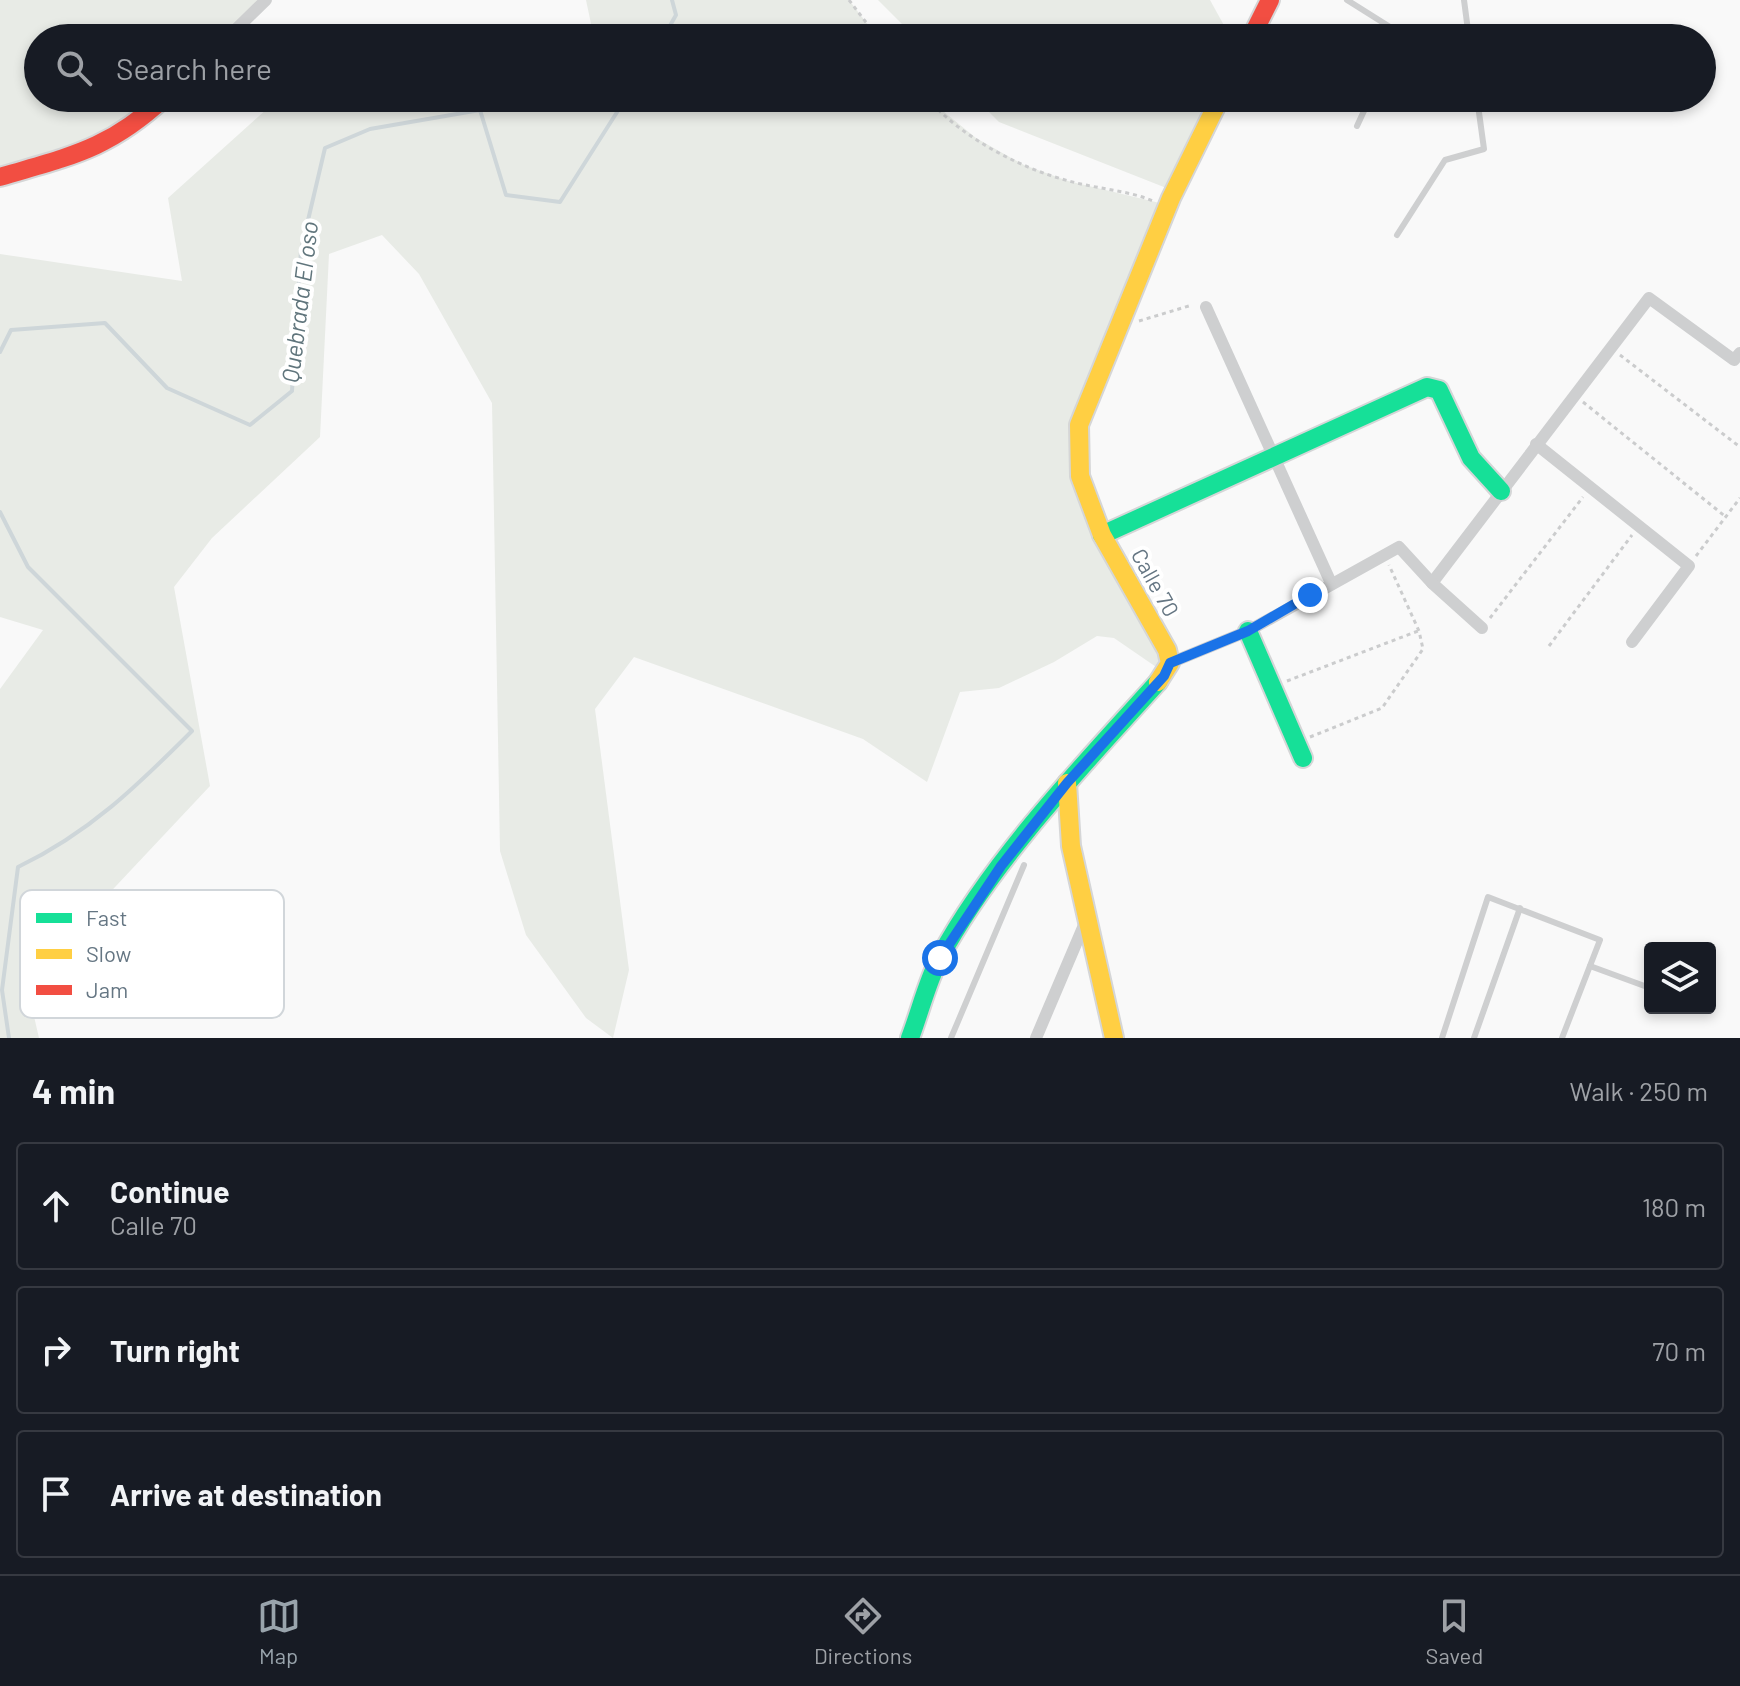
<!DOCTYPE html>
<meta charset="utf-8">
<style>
:root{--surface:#171b24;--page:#20242c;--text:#f1f3f6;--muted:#9ea1a6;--line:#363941;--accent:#99a4ac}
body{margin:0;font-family:Barlow,sans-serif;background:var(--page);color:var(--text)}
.controls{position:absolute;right:24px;bottom:24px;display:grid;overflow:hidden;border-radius:8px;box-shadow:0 4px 12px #0003}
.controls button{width:72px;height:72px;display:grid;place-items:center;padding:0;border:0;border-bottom:2px solid var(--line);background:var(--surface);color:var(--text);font:40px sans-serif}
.stop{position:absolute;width:24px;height:24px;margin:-18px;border:6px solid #1a73e8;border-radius:50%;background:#fff}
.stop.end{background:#1a73e8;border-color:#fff;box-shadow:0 2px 8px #0008}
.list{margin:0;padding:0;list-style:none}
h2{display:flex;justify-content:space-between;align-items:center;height:104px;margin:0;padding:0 32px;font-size:34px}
h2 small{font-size:26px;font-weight:400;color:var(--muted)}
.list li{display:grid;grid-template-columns:52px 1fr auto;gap:24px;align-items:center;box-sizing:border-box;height:128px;margin:0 16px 16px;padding:0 16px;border:2px solid var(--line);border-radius:8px}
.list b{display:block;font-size:30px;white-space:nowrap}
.list p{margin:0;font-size:26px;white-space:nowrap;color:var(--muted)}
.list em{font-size:26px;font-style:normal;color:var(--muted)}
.icon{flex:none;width:44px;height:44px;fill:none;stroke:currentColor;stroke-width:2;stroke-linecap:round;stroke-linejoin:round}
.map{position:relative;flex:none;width:1740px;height:1038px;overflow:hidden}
.search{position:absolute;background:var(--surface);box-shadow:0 4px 12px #0003;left:24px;right:24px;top:24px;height:88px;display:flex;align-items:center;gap:20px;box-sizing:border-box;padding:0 28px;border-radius:44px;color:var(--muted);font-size:30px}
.sheet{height:536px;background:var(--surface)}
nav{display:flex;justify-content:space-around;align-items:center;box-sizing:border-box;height:112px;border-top:2px solid var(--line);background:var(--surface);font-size:22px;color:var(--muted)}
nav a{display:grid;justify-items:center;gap:4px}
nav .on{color:var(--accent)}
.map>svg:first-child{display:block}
.green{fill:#e8ebe6}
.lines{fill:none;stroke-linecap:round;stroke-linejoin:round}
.stream{stroke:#ced6d9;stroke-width:4}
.fast-casing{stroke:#d5d6d7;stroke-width:22}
.slow-casing{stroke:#d5d6d7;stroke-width:22}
.jam-casing{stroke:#d5d6d7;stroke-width:22}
.path{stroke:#cbcccd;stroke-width:3;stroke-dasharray:4 4;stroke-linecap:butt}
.lane{stroke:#cecfd0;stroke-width:6}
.street{stroke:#cecfd0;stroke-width:12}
.fast{stroke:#16e098;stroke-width:18}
.slow{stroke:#ffcf43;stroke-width:18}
.jam{stroke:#f24e42;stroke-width:18}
.route{stroke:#1a73e8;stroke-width:10}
.labels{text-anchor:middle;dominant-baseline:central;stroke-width:8;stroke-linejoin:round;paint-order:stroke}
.street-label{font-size:22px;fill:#657683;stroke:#fff}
.water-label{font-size:24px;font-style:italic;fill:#60757c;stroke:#fff}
.key{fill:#fff;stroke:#d1d6da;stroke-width:2}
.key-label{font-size:22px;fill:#657683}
</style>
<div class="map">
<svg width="1740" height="1038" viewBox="0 0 1740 1038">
<rect width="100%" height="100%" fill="#f9f9f9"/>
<g class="green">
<path d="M0 0H265L223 38H38V98H164L92 150 0 179Z"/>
<path d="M586 0H849L878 38H594Z"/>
<path d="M878 0H1210L1231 38H916Z"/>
<path d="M287 98H549L562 105 566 98H927L976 138 1024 165 1068 181 1168 205 1174 191 999 122 975 98H1221L1077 451 1143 607 1167 650 1162 671 1114 638 1097 636 1054 662 999 688 960 692 927 782 863 739 634 657 595 709 629 970 613 1038 586 1018 526 935 500 851 492 403 419 274 382 235 329 254 320 437 212 538 174 587 210 786 69 936 33 1012 39 1038H0V689L43 630 0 617V254L182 281 168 198 268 108Z"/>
</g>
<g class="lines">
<g class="stream">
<path d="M663 38 676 15 672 0"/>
<path d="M0 352 11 330 105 323 167 388 250 425 292 391 301 250 325 148 370 129 480 110 506 195 560 202 626 98"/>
<path d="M0 512 28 567 192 731C137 786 89 833 18 867L2 990 9 1038"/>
</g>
<defs>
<g id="fast">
<path d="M1102 535 1427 387 1439 390 1471 458 1501 491"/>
<path d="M1248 631 1303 758"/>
<path d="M910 1038C920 1012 927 982 940 957 993 859 1084 764 1158 682"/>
</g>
<g id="slow">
<path d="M1158 682 1170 663 1167 650 1102 535 1080 476 1079 425 1171 198 1220 98"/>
<path d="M1067 783 1071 846 1114 1038"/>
</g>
<g id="jam">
<path d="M1251 38 1270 0"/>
<path d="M0 177C70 156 108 150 164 98"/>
</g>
</defs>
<use href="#fast" class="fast-casing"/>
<use href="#slow" class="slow-casing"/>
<use href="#jam" class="jam-casing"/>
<g class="path">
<path d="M849 0 878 38"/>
<path d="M927 98C961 137 1019 168 1069 181 1097 189 1127 190 1153 201"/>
<path d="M1139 321 1192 305"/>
<path d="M1620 355 1740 447"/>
<path d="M1583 402 1726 517"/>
<path d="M1696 556 1740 498"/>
<path d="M1490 618 1583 497"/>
<path d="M1549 646 1632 535"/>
<path d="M1287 681 1418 631"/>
<path d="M1310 737 1382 708 1423 649 1419 631 1389 565"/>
</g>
<g class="lane">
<path d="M1347 0 1390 27 1395 38"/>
<path d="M1464 0 1469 38"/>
<path d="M1357 126 1370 98"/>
<path d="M1397 235 1445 160 1484 149 1477 98"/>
<path d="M1590 966 1650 988"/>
<path d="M951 1038 1024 865"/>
<path d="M1442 1038 1488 897 1600 940 1562 1038"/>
<path d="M1474 1038 1520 908"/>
</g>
<g class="street">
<path d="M227 38 266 0"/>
<path d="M1206 307 1331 583"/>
<path d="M1536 444 1689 566 1632 642"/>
<path d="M1432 583 1649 298 1734 360 1740 353"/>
<path d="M1170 663 1248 631 1399 547 1432 583 1482 628"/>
<path d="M1036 1038 1087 918"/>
</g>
<use href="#fast" class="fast"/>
<use href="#slow" class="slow"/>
<use href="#jam" class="jam"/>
</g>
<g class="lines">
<path class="route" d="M940 958 1001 866 1067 783 1164 676 1170 663 1248 631 1310 595"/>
</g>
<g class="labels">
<g class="street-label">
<text transform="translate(1156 582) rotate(61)">Calle 70</text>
</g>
<g class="water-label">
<text transform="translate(299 302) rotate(-83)">Quebrada El oso</text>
</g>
</g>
<rect x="20" y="890" width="264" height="128" rx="12" class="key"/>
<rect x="36" y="913" width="36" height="10" fill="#16e098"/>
<rect x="36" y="949" width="36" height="10" fill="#ffcf43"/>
<rect x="36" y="985" width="36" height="10" fill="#f24e42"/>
<g class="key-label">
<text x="86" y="926">Fast</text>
<text x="86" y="962">Slow</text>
<text x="86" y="998">Jam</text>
</g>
</svg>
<div class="controls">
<button><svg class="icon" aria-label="layers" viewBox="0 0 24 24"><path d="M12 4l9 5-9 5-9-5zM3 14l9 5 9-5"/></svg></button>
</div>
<div class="stop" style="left:940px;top:958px"></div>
<div class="stop end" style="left:1310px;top:595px"></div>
<div class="search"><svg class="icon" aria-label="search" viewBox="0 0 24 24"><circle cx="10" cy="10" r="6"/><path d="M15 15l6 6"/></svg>Search here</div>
</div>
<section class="sheet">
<h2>4 min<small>Walk · 250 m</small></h2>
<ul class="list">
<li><svg class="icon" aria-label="ahead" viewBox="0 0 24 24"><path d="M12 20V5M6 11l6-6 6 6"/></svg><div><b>Continue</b><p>Calle 70</p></div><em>180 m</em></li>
<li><svg class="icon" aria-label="right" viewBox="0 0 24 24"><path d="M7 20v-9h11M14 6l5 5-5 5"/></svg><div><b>Turn right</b></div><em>70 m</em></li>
<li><svg class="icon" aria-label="arrive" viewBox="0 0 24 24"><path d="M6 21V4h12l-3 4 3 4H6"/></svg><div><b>Arrive at destination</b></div></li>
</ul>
</section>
<nav>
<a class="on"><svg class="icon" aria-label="map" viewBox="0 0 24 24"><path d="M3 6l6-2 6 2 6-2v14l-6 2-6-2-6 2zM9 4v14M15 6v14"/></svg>Map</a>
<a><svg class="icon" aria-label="directions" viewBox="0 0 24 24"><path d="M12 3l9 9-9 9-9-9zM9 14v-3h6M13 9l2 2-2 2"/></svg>Directions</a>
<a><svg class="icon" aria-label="saved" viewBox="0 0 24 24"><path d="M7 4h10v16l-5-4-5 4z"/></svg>Saved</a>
</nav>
